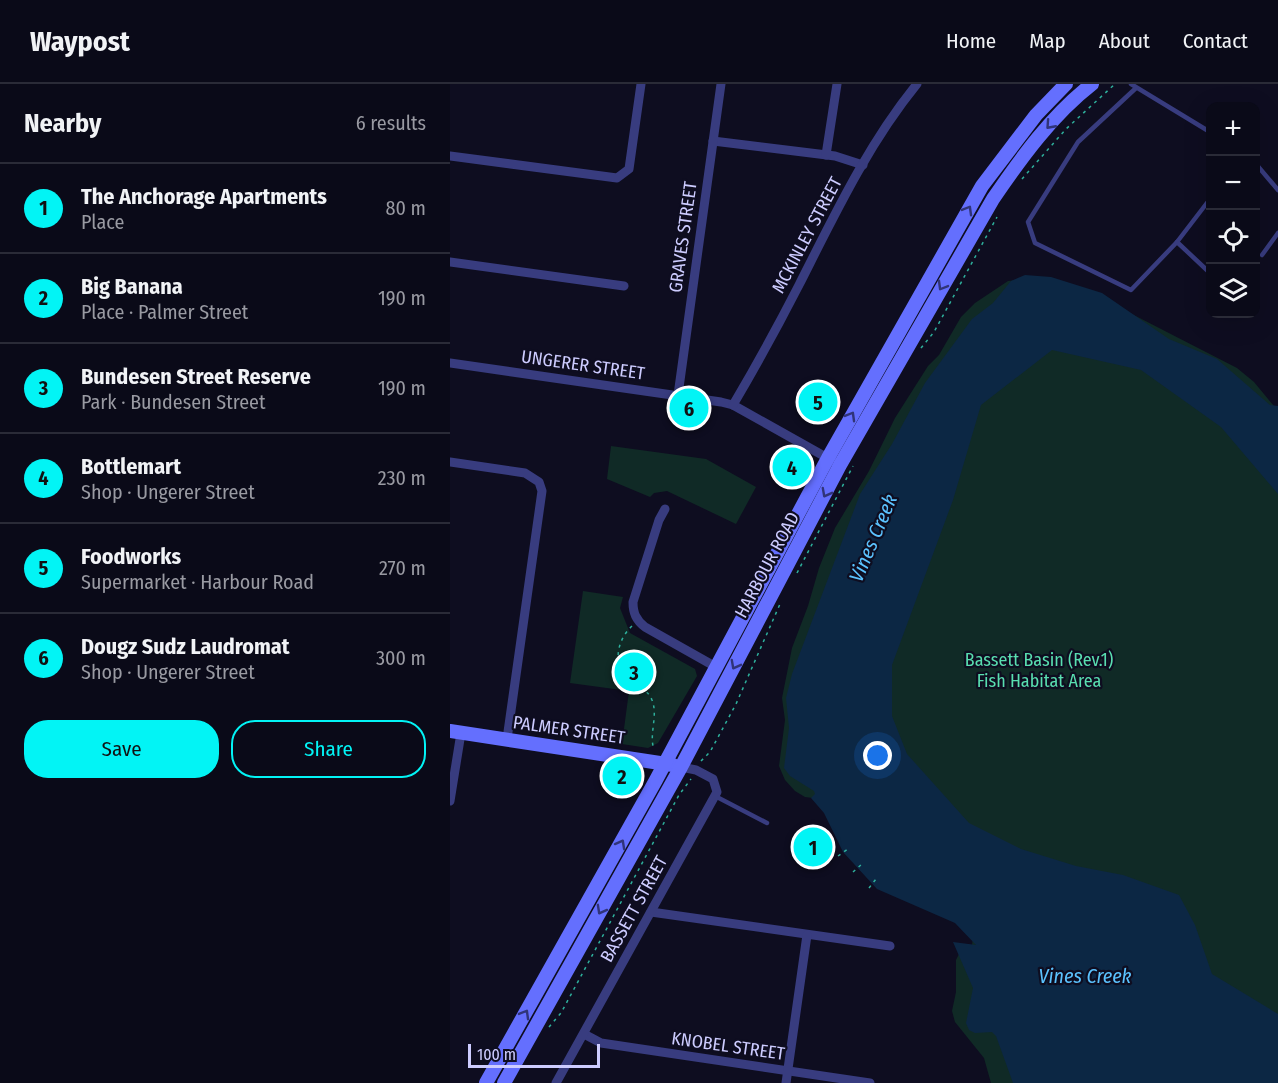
<!DOCTYPE html>
<meta charset="utf-8">
<style>
:root{--surface:#0a0a18;--page:#131321;--text:#f1f3f6;--muted:#999aa2;--line:#2a2b37;--accent:#02f4f5}
body{margin:0;font-family:"Fira Sans Condensed",sans-serif;background:var(--page);color:var(--text)}
.controls{position:absolute;right:18px;top:18px;display:grid;overflow:hidden;border-radius:12px;box-shadow:0 6px 24px #0002}
.controls button{width:54px;height:54px;display:grid;place-items:center;padding:0;border:0;border-bottom:2px solid var(--line);background:var(--surface);color:var(--text);font:30px sans-serif}
.scale{position:absolute;left:18px;bottom:15px;width:132px;box-sizing:border-box;padding-left:6px;border:3px solid #cdccff;border-top:0;font-size:16px;line-height:21px;white-space:nowrap;color:#cdccff;-webkit-text-stroke:4px #0e0d20;paint-order:stroke}
.you{position:absolute;left:428px;top:672px;width:21px;height:21px;margin:-15px;border:4px solid #fff;border-radius:50%;background:#1a73e8;box-shadow:0 0 0 9px #1a73e833}
.badge{display:grid;place-items:center;width:39px;height:39px;border-radius:50%;background:var(--accent);color:#111;font-size:20px;font-weight:700}
.pin{position:absolute;translate:-50% -50%;border:3px solid #fff;box-shadow:0 2px 6px #0006}
.list{margin:0;padding:0;list-style:none}
h2{display:flex;justify-content:space-between;align-items:center;height:78px;margin:0;padding:0 24px;font-size:26px}
h2 small{font-size:20px;font-weight:400;color:var(--muted)}
.list li{display:grid;grid-template-columns:39px 1fr auto;gap:18px;align-items:center;box-sizing:border-box;height:90px;padding:0 24px;border-top:2px solid var(--line)}
.list b{display:block;font-size:22px;white-space:nowrap}
.list p{margin:0;font-size:20px;white-space:nowrap;color:var(--muted)}
.list em{font-size:20px;font-style:normal;color:var(--muted)}
.actions{display:flex;gap:12px;padding:18px 24px}
.actions a{flex:1;padding:14px 0;border:2px solid var(--accent);border-radius:24px;text-align:center;font-size:21px;color:var(--accent)}
.actions .main{background:var(--accent);color:#111}
.icon{flex:none;width:33px;height:33px;fill:none;stroke:currentColor;stroke-width:2;stroke-linecap:round;stroke-linejoin:round}
.map{position:relative;flex:none;width:828px;height:999px;overflow:hidden}
header{display:flex;align-items:center;gap:36px;box-sizing:border-box;height:84px;padding:0 30px;background:var(--surface);border-bottom:2px solid var(--line)}
header strong{font-size:28px}
nav{display:flex;gap:33px;margin-inline-start:auto;font-size:21px}
main{display:flex}
aside{flex:1;background:var(--surface)}
.map>svg:first-child{display:block}
.green{fill:#102a26}
.water{fill:#0c2744}
.lines{fill:none;stroke-linecap:round;stroke-linejoin:round}
.path{stroke:#2eb09c;stroke-width:1.5;stroke-dasharray:3 4.5;stroke-linecap:butt}
.lane{stroke:#383c7f;stroke-width:4.5}
.street{stroke:#383c7f;stroke-width:9}
.secondary{stroke:#646ffe;stroke-width:14}
.oneway{stroke:#303479}
.labels{text-anchor:middle;dominant-baseline:central;stroke-width:4.5;stroke-linejoin:round;paint-order:stroke}
.street-label{font-size:18px;fill:#cdccff;stroke:#0e0d20}
.park-label{font-size:18px;fill:#59deb0;stroke:#0e0d20}
.water-label{font-size:20px;font-style:italic;fill:#5bc2fe;stroke:#0e0d20}
</style>
<header>
<strong>Waypost</strong>
<nav><a>Home</a><a>Map</a><a>About</a><a>Contact</a></nav>
</header>
<main>
<aside>
<h2>Nearby<small>6 results</small></h2>
<ul class="list">
<li><span class="badge">1</span><div><b>The Anchorage Apartments</b><p>Place</p></div><em>80 m</em></li>
<li><span class="badge">2</span><div><b>Big Banana</b><p>Place · Palmer Street</p></div><em>190 m</em></li>
<li><span class="badge">3</span><div><b>Bundesen Street Reserve</b><p>Park · Bundesen Street</p></div><em>190 m</em></li>
<li><span class="badge">4</span><div><b>Bottlemart</b><p>Shop · Ungerer Street</p></div><em>230 m</em></li>
<li><span class="badge">5</span><div><b>Foodworks</b><p>Supermarket · Harbour Road</p></div><em>270 m</em></li>
<li><span class="badge">6</span><div><b>Dougz Sudz Laudromat</b><p>Shop · Ungerer Street</p></div><em>300 m</em></li>
</ul>
<div class="actions"><a class="main">Save</a><a>Share</a></div>
</aside>
<div class="map">
<svg width="828" height="999" viewBox="0 0 828 999">
<rect width="100%" height="100%" fill="#0e0d20"/>
<g class="green">
<path d="M579 195 674 226 787 284 804 298 828 327V999H541L534 974 505 938 502 927 506 908V876L514 860 522 861 527 824 387 717 355 713 345 707 335 696 329 682 335 636 332 614 342 564 358 522 369 484 385 444 419 387 445 334 478 282 489 271 511 233 525 219 558 197Z"/>
<path d="M161 362 256 375 306 403 286 440 217 407 204 409 200 413 157 395Z"/>
<path d="M133 507 173 513 170 524 180 549 245 585 247 592 208 659 198 664 172 660 179 607 120 599Z"/>
</g>
<path class="water" d="M575 191 601 193 652 209 719 255 767 275 820 321 828 322V410L771 343 691 286 602 266 531 321 503 416 442 581V632L457 670 519 739 571 765 626 782 673 791 729 811 745 841 762 890 828 930V999H563L546 952 542 948 525 949 519 946 516 939 523 904 503 858 526 861 505 839 427 805 393 768 374 729 361 714 365 710 364 707 340 692 334 684 339 644 336 614 342 590 410 410 442 360 475 299 522 235 543 219 561 197Z"/>
<g class="lines">
<g class="path">
<path d="M572 95 616 45 665 0"/>
<path d="M471 264 484 248 547 133"/>
<path d="M347 489 403 382"/>
<path d="M182 542C167 556 162 580 178 595 186 603 198 605 202 616 208 631 200 647 203 662"/>
<path d="M251 677 260 668 286 620 330 520"/>
<path d="M388 772 398 765"/>
<path d="M403 788 412 780"/>
<path d="M419 804 426 795"/>
<path d="M99 943 111 929 229 711 241 695"/>
</g>
<g class="lane">
<path d="M681 0 760 48"/>
<path d="M686 4 628 58 578 138 585 159 681 206 727 158 760 115"/>
<path d="M806 80 828 106"/>
<path d="M727 158 760 189"/>
<path d="M812 171 828 149"/>
<path d="M265 712 317 739"/>
</g>
<g class="street">
<path d="M263 57 385 72 413 81"/>
<path d="M376 71 387 0"/>
<path d="M0 72 167 94 179 85 191 0"/>
<path d="M0 178 174 202"/>
<path d="M0 279 271 318 283 321 390 381"/>
<path d="M228 311 271 0"/>
<path d="M283 321C306 282 328 242 349 201 384 132 418 60 467 0"/>
<path d="M0 378 75 389 89 398 92 407 57 655"/>
<path d="M215 425 209 436 183 518C183 529 186 536 195 543L266 583"/>
<path d="M0 717 11 649"/>
<path d="M201 828 440 862"/>
<path d="M134 950 151 959 420 999"/>
<path d="M106 999 267 708 263 695 246 686 231 683"/>
<path d="M336 999 357 851"/>
</g>
<g class="secondary">
<path d="M0 647 223 681"/>
<path d="M36 999 206 696 378 374 532 102 586 31 616 0"/>
<path d="M54 999 231 683 390 381 543 115C571 74 602 31 642 0"/>
</g>
</g>
<defs><path id="oneway-chevron" d="M-2-3.5L2.5 0L-2 3.5" fill="none" stroke-width="1.6" stroke-linecap="round" stroke-linejoin="round" transform="scale(1.5)"/></defs>
<g class="oneway">
<use href="#oneway-chevron" transform="translate(600 41) rotate(132)"/>
<use href="#oneway-chevron" transform="translate(518 126) rotate(-60)"/>
<use href="#oneway-chevron" transform="translate(492 202) rotate(120)"/>
<use href="#oneway-chevron" transform="translate(401 332) rotate(-60)"/>
<use href="#oneway-chevron" transform="translate(376 409) rotate(118)"/>
<use href="#oneway-chevron" transform="translate(285 581) rotate(118)"/>
<use href="#oneway-chevron" transform="translate(171 760) rotate(-61)"/>
<use href="#oneway-chevron" transform="translate(151 826) rotate(119)"/>
<use href="#oneway-chevron" transform="translate(75 930) rotate(-60)"/>
</g>
<g class="labels">
<g class="street-label">
<text transform="translate(357 151) rotate(-62)">MCKINLEY STREET</text>
<text transform="translate(233 153) rotate(-82)">GRAVES STREET</text>
<text transform="translate(133 281) rotate(8)">UNGERER STREET</text>
<text transform="translate(317 481) rotate(-62)">HARBOUR ROAD</text>
<text transform="translate(119 646) rotate(8)">PALMER STREET</text>
<text transform="translate(184 825) rotate(-61)">BASSETT STREET</text>
<text transform="translate(278 962) rotate(8)">KNOBEL STREET</text>
</g>
<g class="park-label">
<text x="589" y="576">Bassett Basin (Rev.1)<tspan x="589" dy="21">Fish Habitat Area</tspan></text>
</g>
<g class="water-label">
<text transform="translate(423 454) rotate(-67)">Vines Creek</text>
<text x="635" y="892">Vines Creek</text>
</g>
</g>
</svg>
<div class="controls">
<button>+</button>
<button>−</button>
<button><svg class="icon" aria-label="locate" viewBox="0 0 24 24"><circle cx="12" cy="12" r="6"/><path d="M12 2v4M12 18v4M2 12h4M18 12h4"/></svg></button>
<button><svg class="icon" aria-label="layers" viewBox="0 0 24 24"><path d="M12 4l9 5-9 5-9-5zM3 14l9 5 9-5"/></svg></button>
</div>
<div class="scale">100 m</div>
<div class="you"></div>
<div class="pin badge" style="left:363px;top:763px">1</div>
<div class="pin badge" style="left:172px;top:692px">2</div>
<div class="pin badge" style="left:184px;top:588px">3</div>
<div class="pin badge" style="left:342px;top:383px">4</div>
<div class="pin badge" style="left:368px;top:318px">5</div>
<div class="pin badge" style="left:239px;top:324px">6</div>
</div>
</main>
